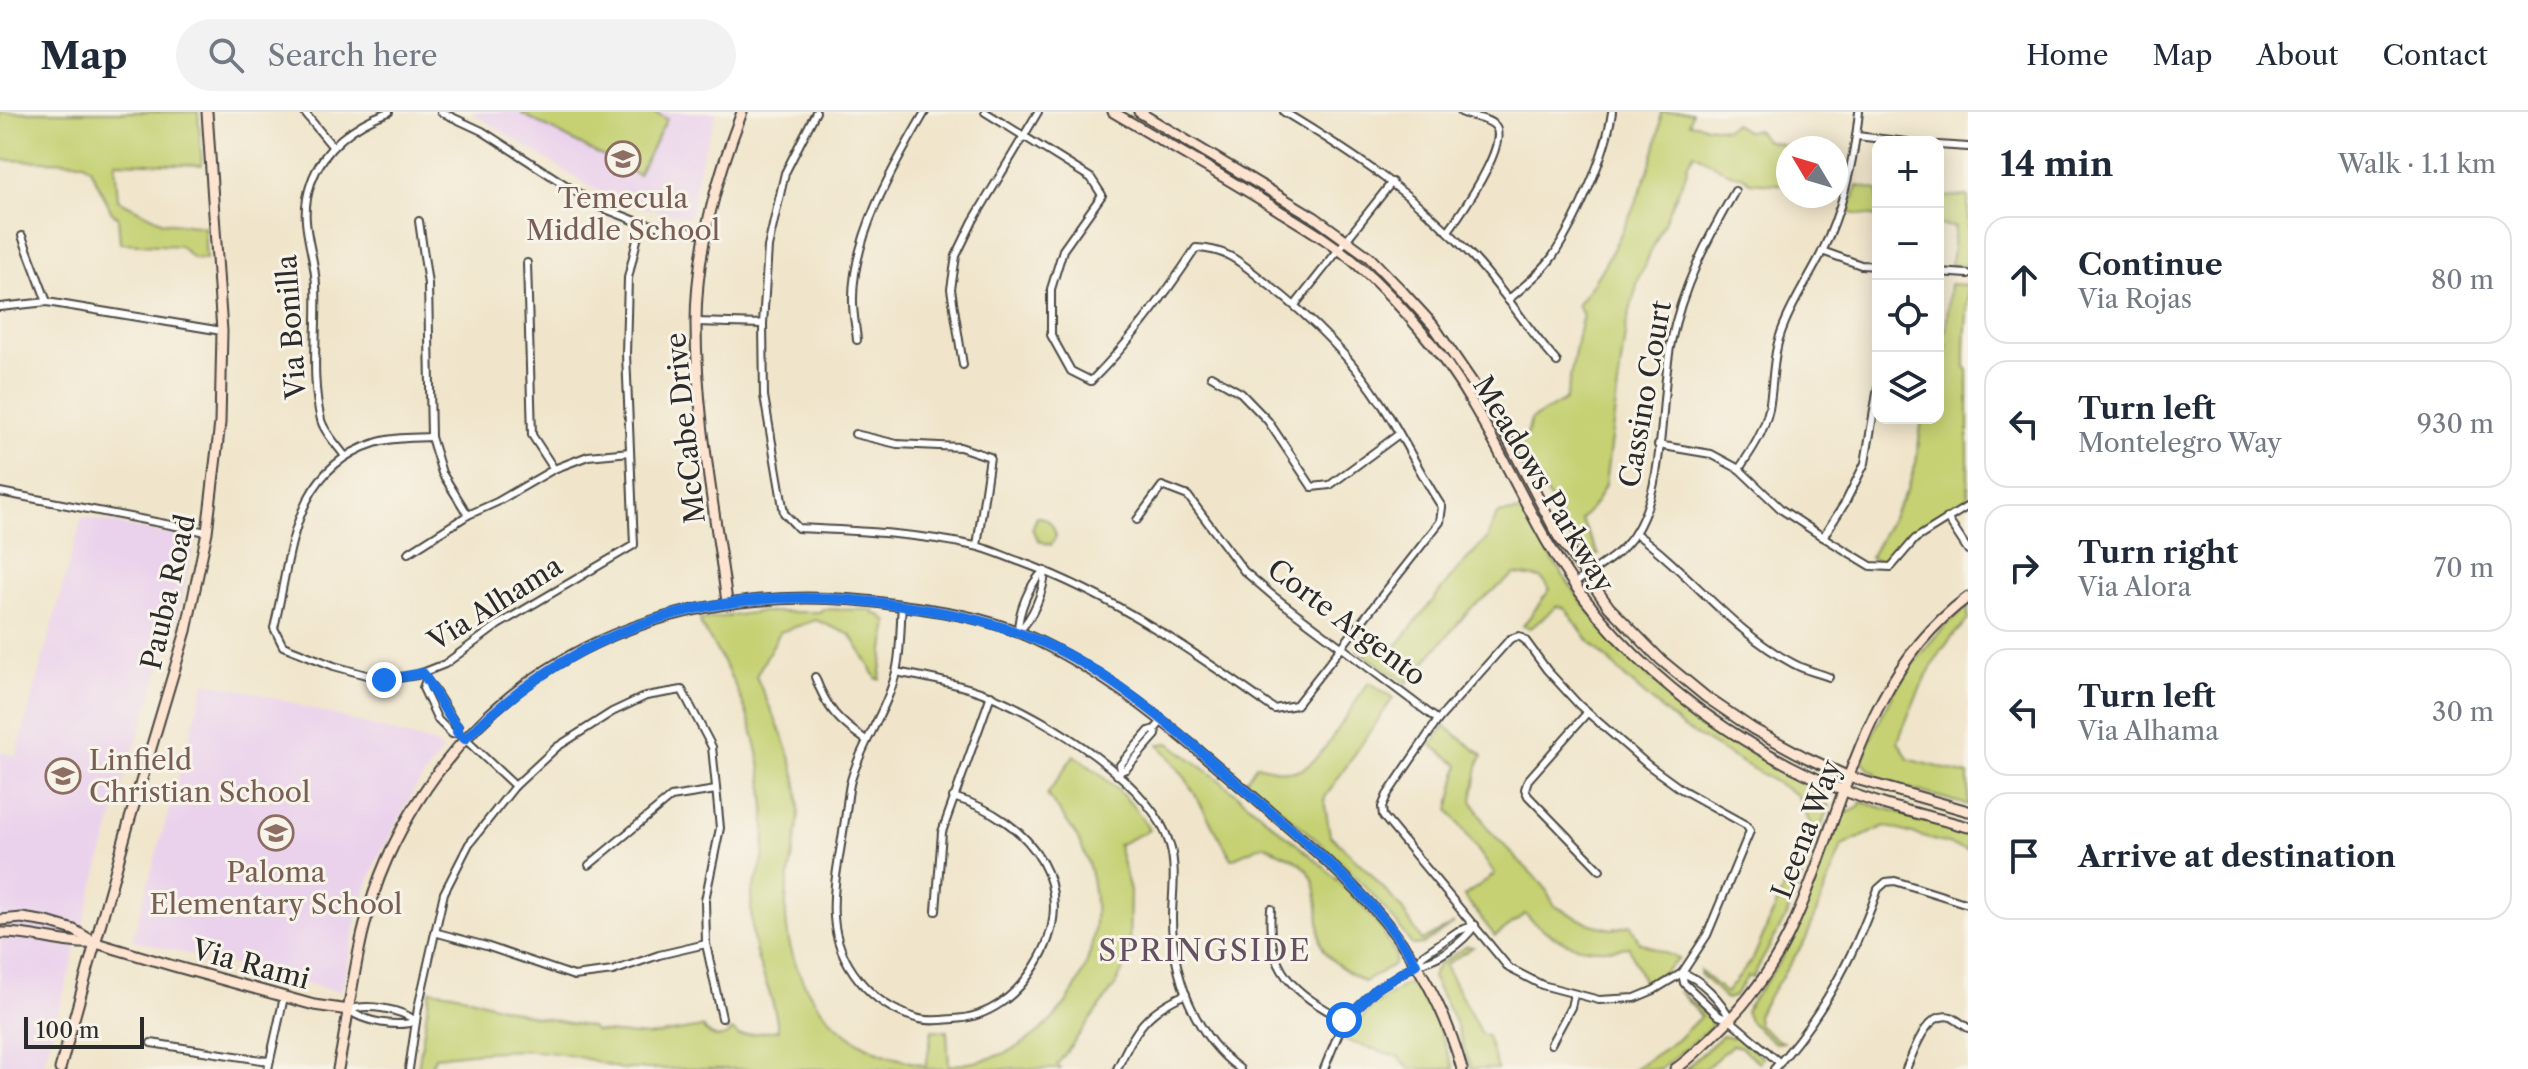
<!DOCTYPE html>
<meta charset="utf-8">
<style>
:root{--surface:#fff;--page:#f2f2f3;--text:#1f2937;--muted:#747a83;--line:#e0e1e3}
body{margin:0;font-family:"Libre Caslon Text",serif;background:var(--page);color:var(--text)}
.controls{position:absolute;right:24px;top:24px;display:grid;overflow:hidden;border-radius:16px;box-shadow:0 4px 20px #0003}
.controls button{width:72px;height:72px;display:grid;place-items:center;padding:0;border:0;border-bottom:2px solid var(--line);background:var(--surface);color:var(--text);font:40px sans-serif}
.compass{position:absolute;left:1776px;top:24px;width:72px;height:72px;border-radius:50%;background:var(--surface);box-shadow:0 4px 20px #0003;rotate:308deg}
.scale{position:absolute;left:24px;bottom:20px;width:120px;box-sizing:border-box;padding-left:8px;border:4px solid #2b2b2b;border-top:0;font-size:22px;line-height:28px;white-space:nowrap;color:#2b2b2b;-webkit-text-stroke:6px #f7f3e8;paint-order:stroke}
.stop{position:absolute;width:24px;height:24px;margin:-18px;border:6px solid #1a73e8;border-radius:50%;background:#fff}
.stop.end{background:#1a73e8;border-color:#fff;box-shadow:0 2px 8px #0008}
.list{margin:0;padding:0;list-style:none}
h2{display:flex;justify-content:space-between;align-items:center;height:104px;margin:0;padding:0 32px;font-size:34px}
h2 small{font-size:26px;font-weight:400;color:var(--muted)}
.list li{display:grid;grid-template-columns:52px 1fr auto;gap:24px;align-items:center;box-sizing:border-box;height:128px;margin:0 16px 16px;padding:0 16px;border:2px solid var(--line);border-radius:24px}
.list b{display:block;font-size:30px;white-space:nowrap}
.list p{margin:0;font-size:26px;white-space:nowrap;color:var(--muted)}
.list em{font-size:26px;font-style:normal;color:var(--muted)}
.icon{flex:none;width:44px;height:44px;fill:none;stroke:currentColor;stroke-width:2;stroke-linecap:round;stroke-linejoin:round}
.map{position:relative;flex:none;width:1968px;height:957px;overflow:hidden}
header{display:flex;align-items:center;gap:48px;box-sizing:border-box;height:112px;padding:0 40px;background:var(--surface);border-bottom:2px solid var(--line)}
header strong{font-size:38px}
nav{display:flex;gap:44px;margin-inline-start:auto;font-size:28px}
.search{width:560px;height:72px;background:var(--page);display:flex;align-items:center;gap:20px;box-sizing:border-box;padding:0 28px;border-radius:44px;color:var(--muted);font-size:30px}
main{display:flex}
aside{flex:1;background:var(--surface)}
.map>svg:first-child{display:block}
.built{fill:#ead1ec}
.green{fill:#c5d173;stroke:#787e4f;stroke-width:2}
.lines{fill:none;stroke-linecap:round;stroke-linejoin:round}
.street-casing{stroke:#494743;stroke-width:10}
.secondary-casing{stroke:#494743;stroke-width:13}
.street{stroke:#fff;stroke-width:6}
.secondary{stroke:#fde4d1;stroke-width:9}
.route{stroke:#1a73e8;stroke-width:10}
.labels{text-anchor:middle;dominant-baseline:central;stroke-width:6;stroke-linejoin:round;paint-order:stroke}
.education-label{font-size:28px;fill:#785e54;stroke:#f7f3e8}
.street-label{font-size:28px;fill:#2b2b2b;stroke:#f7f3e8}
.neighbourhood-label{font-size:30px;letter-spacing:2px;fill:#655061;stroke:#f7f3e8}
</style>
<header>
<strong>Map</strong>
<div class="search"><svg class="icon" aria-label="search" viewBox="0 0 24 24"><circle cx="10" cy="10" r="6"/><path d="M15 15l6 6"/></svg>Search here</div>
<nav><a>Home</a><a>Map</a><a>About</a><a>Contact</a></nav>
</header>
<main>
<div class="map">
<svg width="1968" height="957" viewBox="0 0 1968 957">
<rect width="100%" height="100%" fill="#f7f3e8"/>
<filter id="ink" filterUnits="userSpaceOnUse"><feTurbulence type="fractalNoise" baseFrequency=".0125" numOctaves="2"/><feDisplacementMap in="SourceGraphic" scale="16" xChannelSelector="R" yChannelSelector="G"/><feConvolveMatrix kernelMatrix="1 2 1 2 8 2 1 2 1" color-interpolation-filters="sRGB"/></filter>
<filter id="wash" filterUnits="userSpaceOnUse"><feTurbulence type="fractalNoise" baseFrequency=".006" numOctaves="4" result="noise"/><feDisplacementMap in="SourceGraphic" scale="32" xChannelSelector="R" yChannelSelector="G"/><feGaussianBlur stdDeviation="1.8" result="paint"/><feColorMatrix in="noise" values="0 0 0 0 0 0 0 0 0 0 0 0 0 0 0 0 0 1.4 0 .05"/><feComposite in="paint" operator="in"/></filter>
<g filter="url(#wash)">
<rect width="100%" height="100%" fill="#f0e5ca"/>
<g class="built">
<path d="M471 0H717L699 53 690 105 623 92 599 80Z"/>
<path d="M82 405 195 428 178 501 119 684 42 957H0V640L16 644Z"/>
<path d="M205 570 253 580 435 632 443 638 414 678 377 748 360 794 343 875 337 879 132 828Z"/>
</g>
<g class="green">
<path d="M0 0H198L202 53 115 50 118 88 163 110 204 115 206 147 193 146 180 134 120 131 118 105 112 101 90 56 82 50 0 48Z"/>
<path d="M523 0H653L667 7 638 63 522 2Z"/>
<path d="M1661 0H1692L1689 11 1725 17 1734 12 1746 19 1757 18 1765 28 1796 36H1788V73L1749 70 1744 64 1730 62 1694 41 1687 53 1686 62 1639 166 1626 214 1605 373 1597 389 1581 408 1599 443H1590L1584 437 1579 440 1519 331 1526 326 1531 308 1565 288C1573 259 1575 231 1583 203L1577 193C1610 152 1660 52 1661 0Z"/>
<path d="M1857 74 1878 78V105L1849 101Z"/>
<path d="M1968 84V154L1951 153 1955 115 1938 113V85Z"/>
<path d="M1950 172 1968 173C1968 201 1964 227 1965 255L1968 258V387L1919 417 1887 447 1882 450 1870 446 1908 376 1916 351 1922 306H1938V264L1947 232 1938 231V218H1946Z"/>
<path d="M1523 399C1595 527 1685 617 1821 676L1817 685 1829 694 1786 805 1752 866 1748 864 1734 885 1726 887 1700 862V859L1726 881 1753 847 1811 713 1797 683 1682 615 1629 569 1588 528 1565 496 1557 494 1531 516 1523 514 1550 477 1541 466 1515 462 1472 495 1407 571 1358 539 1357 530 1360 525 1387 546 1457 458 1487 427 1497 402Z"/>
<path d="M1037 405C1048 404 1054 414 1056 424L1051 433 1039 429 1032 417Z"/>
<path d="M1968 494V508C1932 542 1916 584 1898 629L1908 647 1968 663V693L1874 667 1876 661 1870 659 1862 648C1885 588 1917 534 1968 494Z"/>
<path d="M823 497 874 498V502L880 503 888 510 880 567H877L851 523 816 508 780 520 756 564C773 605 797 645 799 691 800 724 788 755 786 788 783 851 816 911 874 938 890 946 908 949 926 954L932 918 947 919 949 954C970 951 990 948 1009 939 1083 903 1114 815 1084 740 1076 719 1060 701 1047 683L1074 643C1103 664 1132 686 1149 718L1118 733 1130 779 1129 846 1115 874 1057 953 1061 957H620C552 933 505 936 435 945L430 957H418L430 878 453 881 532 904 591 915 596 919 647 924 702 915C711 926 723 930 732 918L739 924 778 918C775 882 755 855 752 818 752 807 750 792 752 781 756 767 763 755 764 740 770 650 750 589 702 515L700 508 759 500H819Z"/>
<path d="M1369 570 1393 586 1324 687 1330 723 1371 762 1402 797 1422 829 1454 811 1424 832 1412 833C1368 767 1306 719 1246 668L1256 653C1269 655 1287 662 1300 658 1324 648 1352 592 1369 570Z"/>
<path d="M1445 614 1483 644 1479 650 1472 688 1487 716 1544 774 1555 794 1587 811 1612 817 1631 813 1639 830 1679 847 1664 860 1644 871 1629 835C1583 842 1559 834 1525 802L1495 824 1464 784 1495 762 1449 698 1459 653 1431 633Z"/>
<path d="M1169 631 1217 666 1323 754 1362 793 1385 821 1384 825 1396 842 1394 852 1364 870C1350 861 1329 850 1322 834 1319 828 1320 817 1319 810 1316 756 1312 754 1263 733L1232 747 1186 667 1159 632Z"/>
<path d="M1861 690 1968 719V738L1885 714 1842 734 1806 827 1757 903 1758 912 1779 929 1785 930 1775 931 1749 909 1745 899 1783 844 1844 698 1850 700 1859 695Z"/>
<path d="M1467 834 1473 835 1445 853 1481 922 1487 924 1498 957H1471L1456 912 1432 865 1438 853Z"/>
<path d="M1406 872 1416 875 1425 893 1429 892 1454 957H1410L1399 945 1344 928 1371 896Z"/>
<path d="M1678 878 1710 906 1712 914 1661 957H1634L1677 928 1701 904Z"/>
<path d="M1722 924 1734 926 1736 924 1763 946 1759 951 1741 935 1732 933 1705 957H1685Z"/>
</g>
</g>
<g filter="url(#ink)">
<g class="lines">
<defs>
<g id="street">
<path d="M304 0 332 34"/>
<path d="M441 0 482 19 598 94 641 111 705 122"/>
<path d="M816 0 785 61 768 135 763 212 764 284 784 401 798 416C857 419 917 421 975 434 990 437 1006 445 1021 450 1114 484 1194 540 1274 597L1296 593 1440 410 1442 395C1421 363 1404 327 1383 294 1352 246 1311 205 1265 170 1241 151 1228 137 1196 136 1165 183 1131 229 1091 269L1071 259 1051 223V177L1063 138 1102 83 1091 66 985 0"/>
<path d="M1284 0C1354 42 1418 85 1473 145 1504 178 1527 217 1557 250"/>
<path d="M1857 24 1907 30"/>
<path d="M1938 33 1968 35"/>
<path d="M419 109 428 172 431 325 442 361 468 403"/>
<path d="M1448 119C1460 103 1510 31 1495 14 1488 6 1471 5 1461 0"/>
<path d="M22 124 47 190"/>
<path d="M1822 139 1861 153 1878 154"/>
<path d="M527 151 532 323 554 357"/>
<path d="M1938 160 1968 162"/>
<path d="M1508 188C1524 174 1541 161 1553 144 1577 107 1606 43 1612 0"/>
<path d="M1295 193 1392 70"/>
<path d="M0 195 47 190 222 219"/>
<path d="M696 210 763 212"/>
<path d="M857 228C856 216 853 203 853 191 851 127 894 53 925 0"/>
<path d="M963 253 951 177 956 144 973 109 1038 0"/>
<path d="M1211 264 1241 281 1268 309 1312 375 1330 373 1399 322"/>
<path d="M855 322 897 332 960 335 990 345 977 434"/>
<path d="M431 325C413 326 392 325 375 331 290 358 292 443 274 516L283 534 334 554 384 568 417 563 445 552 498 513 634 433 626 242 628 166 641 111"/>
<path d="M1658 333 1711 342 1739 357 1782 398 1823 425 1871 454 1891 455 1915 427 1968 394"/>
<path d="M344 343C337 333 324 320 321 308 310 263 318 219 316 174 315 138 297 111 311 71 323 36 354 12 389 0"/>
<path d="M1739 357C1752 338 1764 320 1769 297 1774 269 1772 240 1784 213 1794 188 1809 166 1821 142 1843 97 1854 49 1859 0"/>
<path d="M0 380 207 420"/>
<path d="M1947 406 1968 438"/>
<path d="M1137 408 1162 374 1188 384 1244 459 1272 483 1438 608"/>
<path d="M1635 421C1691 461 1732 520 1794 552 1805 558 1818 561 1829 565"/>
<path d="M1823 425 1845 391 1865 351 1878 275"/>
<path d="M408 441 468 403 497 390 554 357 588 344 630 340"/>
<path d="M1574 472C1595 456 1621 444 1635 421 1667 369 1659 290 1671 230 1682 176 1707 127 1735 79"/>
<path d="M902 494C900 515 901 539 896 560 887 599 860 633 850 672 847 688 846 704 843 720 839 748 832 777 834 805 837 852 871 893 916 906 927 910 942 908 953 907 989 906 1017 883 1035 854 1084 777 1031 707 953 685"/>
<path d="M1018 520C1018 500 1029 472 1044 459"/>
<path d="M1018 520C1033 506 1044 479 1045 459"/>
<path d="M1519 524 1525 528 1547 558 1579 593 1648 653 1681 677 1746 713 1750 719 1707 823 1682 861 1654 878 1635 886 1599 888 1542 873 1509 856 1383 704 1382 695 1387 683 1438 608 1510 527Z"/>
<path d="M896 560C928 566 961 572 991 584 1048 607 1152 671 1170 733 1177 757 1172 783 1172 806 1172 862 1194 924 1240 957"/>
<path d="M815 565C827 597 838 609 866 628"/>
<path d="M426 568 423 576 438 608 452 622 457 620 465 627 515 674"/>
<path d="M426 568C434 574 449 604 458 615L457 620"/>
<path d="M1587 601 1528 668 1525 677 1528 684 1600 758"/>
<path d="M1121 659 1126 657 1156 623 1155 617"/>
<path d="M1117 663 1121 659 1120 653 1149 619 1155 617 1162 609"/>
<path d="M589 753 671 685 716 678"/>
<path d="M1271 797C1266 859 1293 880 1344 908"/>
<path d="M936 799 942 720 991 583"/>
<path d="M434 820 486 834 574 864 613 859 659 843 706 832"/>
<path d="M1416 852C1437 849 1463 831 1475 813"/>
<path d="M1682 861 1684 871 1719 904 1730 908 1780 951"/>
<path d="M1682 861C1700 866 1722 889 1730 907"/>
<path d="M349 898C364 910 398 916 416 909"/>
<path d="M349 898C367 891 400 897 416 909"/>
<path d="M151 931 268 949"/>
<path d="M1551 932 1571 895 1574 882"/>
<path d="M268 957 284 885"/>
<path d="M409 957 418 896 444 781 469 732 515 674 557 635 612 600 646 584 682 578 712 635 720 716 705 788 706 832 722 906"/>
<path d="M1117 957C1136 917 1145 900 1186 882"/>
<path d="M1324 957 1344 908 1376 877 1416 852 1423 843 1458 819 1475 813"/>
<path d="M1774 957C1822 905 1855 842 1878 777L1886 770 1895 769 1968 792"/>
<path d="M1906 957C1914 940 1926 898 1951 905 1956 907 1963 913 1968 916"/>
</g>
<g id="secondary">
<path d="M1113 0C1167 32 1222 63 1275 96 1304 114 1334 131 1359 154 1382 174 1403 197 1422 220 1475 282 1506 357 1546 428 1611 543 1719 626 1840 677 1881 694 1926 703 1968 715"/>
<path d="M1139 0 1314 105 1369 145 1402 179 1433 213 1496 305 1558 424 1609 495 1661 548 1706 585 1753 617 1803 644 1849 665 1968 699"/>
<path d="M727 490C715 398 696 306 696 212 696 139 716 68 742 0"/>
<path d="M0 808 22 806 47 810 74 818 96 831 170 853 314 893 349 898"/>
<path d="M0 821C33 820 63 833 96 831"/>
<path d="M60 957 129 710 186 519 207 420 220 311 222 219 207 0"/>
<path d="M338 957C352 886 357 814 387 747 481 540 682 461 898 493 941 499 983 505 1023 522 1107 559 1176 619 1245 678 1343 762 1426 826 1462 957"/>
<path d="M1675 957C1689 948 1700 936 1712 925 1743 896 1769 862 1788 824 1844 708 1857 567 1968 485"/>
</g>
</defs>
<use href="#street" class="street-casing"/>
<use href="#secondary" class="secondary-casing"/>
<use href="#street" class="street"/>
<use href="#secondary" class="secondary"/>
</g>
</g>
<g class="lines" filter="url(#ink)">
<path class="route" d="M384 568 423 561 447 601 458 615 457 620 465 627C590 503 731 468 903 494 962 502 1017 515 1070 544 1134 579 1192 632 1247 680 1309 733 1372 782 1416 852L1376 877 1344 908"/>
</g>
<defs>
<symbol id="school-ring" viewBox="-11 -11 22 22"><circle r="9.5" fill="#f7f3e8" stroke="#8d6e63" stroke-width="1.5"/><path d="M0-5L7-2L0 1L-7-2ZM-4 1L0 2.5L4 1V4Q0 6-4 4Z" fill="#8d6e63"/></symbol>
</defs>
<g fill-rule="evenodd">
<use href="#school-ring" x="603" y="27" width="40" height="40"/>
<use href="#school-ring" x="43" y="644" width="40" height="40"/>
<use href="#school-ring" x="256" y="701" width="40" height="40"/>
</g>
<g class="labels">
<g class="education-label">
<text x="623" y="86">Temecula<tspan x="623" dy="32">Middle School</tspan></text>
<text x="89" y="648" text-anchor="start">Linfield<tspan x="89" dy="32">Christian School</tspan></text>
<text x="276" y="760">Paloma<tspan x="276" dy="32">Elementary School</tspan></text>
</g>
<g class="street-label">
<text transform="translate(291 215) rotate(-94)">Via Bonilla</text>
<text transform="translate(1645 282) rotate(-80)">Cassino Court</text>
<text transform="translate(685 316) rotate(-96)">McCabe Drive</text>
<text transform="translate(1544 372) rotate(59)">Meadows Parkway</text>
<text transform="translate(168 480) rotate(-77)">Pauba Road</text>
<text transform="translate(495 491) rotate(-32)">Via Alhama</text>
<text transform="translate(1347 510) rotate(37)">Corte Argento</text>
<text transform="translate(1806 717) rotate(-69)">Leena Way</text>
<text transform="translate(251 852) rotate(15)">Via Rami</text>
</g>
<g class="neighbourhood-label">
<text x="1205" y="838">SPRINGSIDE</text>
</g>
</g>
</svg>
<div class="controls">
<button>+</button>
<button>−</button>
<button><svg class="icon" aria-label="locate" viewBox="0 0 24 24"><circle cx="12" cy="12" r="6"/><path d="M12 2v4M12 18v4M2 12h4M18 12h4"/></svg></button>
<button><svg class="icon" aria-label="layers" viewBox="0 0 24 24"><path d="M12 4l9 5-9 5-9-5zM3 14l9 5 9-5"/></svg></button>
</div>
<svg class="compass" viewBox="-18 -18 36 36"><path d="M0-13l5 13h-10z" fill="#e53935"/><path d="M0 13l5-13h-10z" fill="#747a83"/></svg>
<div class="scale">100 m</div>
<div class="stop" style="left:1344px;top:908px"></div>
<div class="stop end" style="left:384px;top:568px"></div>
</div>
<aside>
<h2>14 min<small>Walk · 1.1 km</small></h2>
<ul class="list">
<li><svg class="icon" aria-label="ahead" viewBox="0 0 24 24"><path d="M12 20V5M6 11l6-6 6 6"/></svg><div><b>Continue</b><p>Via Rojas</p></div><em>80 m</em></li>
<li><svg class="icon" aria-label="left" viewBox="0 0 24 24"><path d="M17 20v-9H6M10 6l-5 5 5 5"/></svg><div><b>Turn left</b><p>Montelegro Way</p></div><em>930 m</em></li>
<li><svg class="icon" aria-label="right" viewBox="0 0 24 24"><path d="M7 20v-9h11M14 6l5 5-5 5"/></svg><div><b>Turn right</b><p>Via Alora</p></div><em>70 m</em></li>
<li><svg class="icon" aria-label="left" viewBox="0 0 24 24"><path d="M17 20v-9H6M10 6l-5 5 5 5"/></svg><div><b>Turn left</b><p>Via Alhama</p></div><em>30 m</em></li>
<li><svg class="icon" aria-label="arrive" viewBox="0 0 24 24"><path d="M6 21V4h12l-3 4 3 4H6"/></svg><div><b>Arrive at destination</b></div></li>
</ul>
</aside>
</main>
